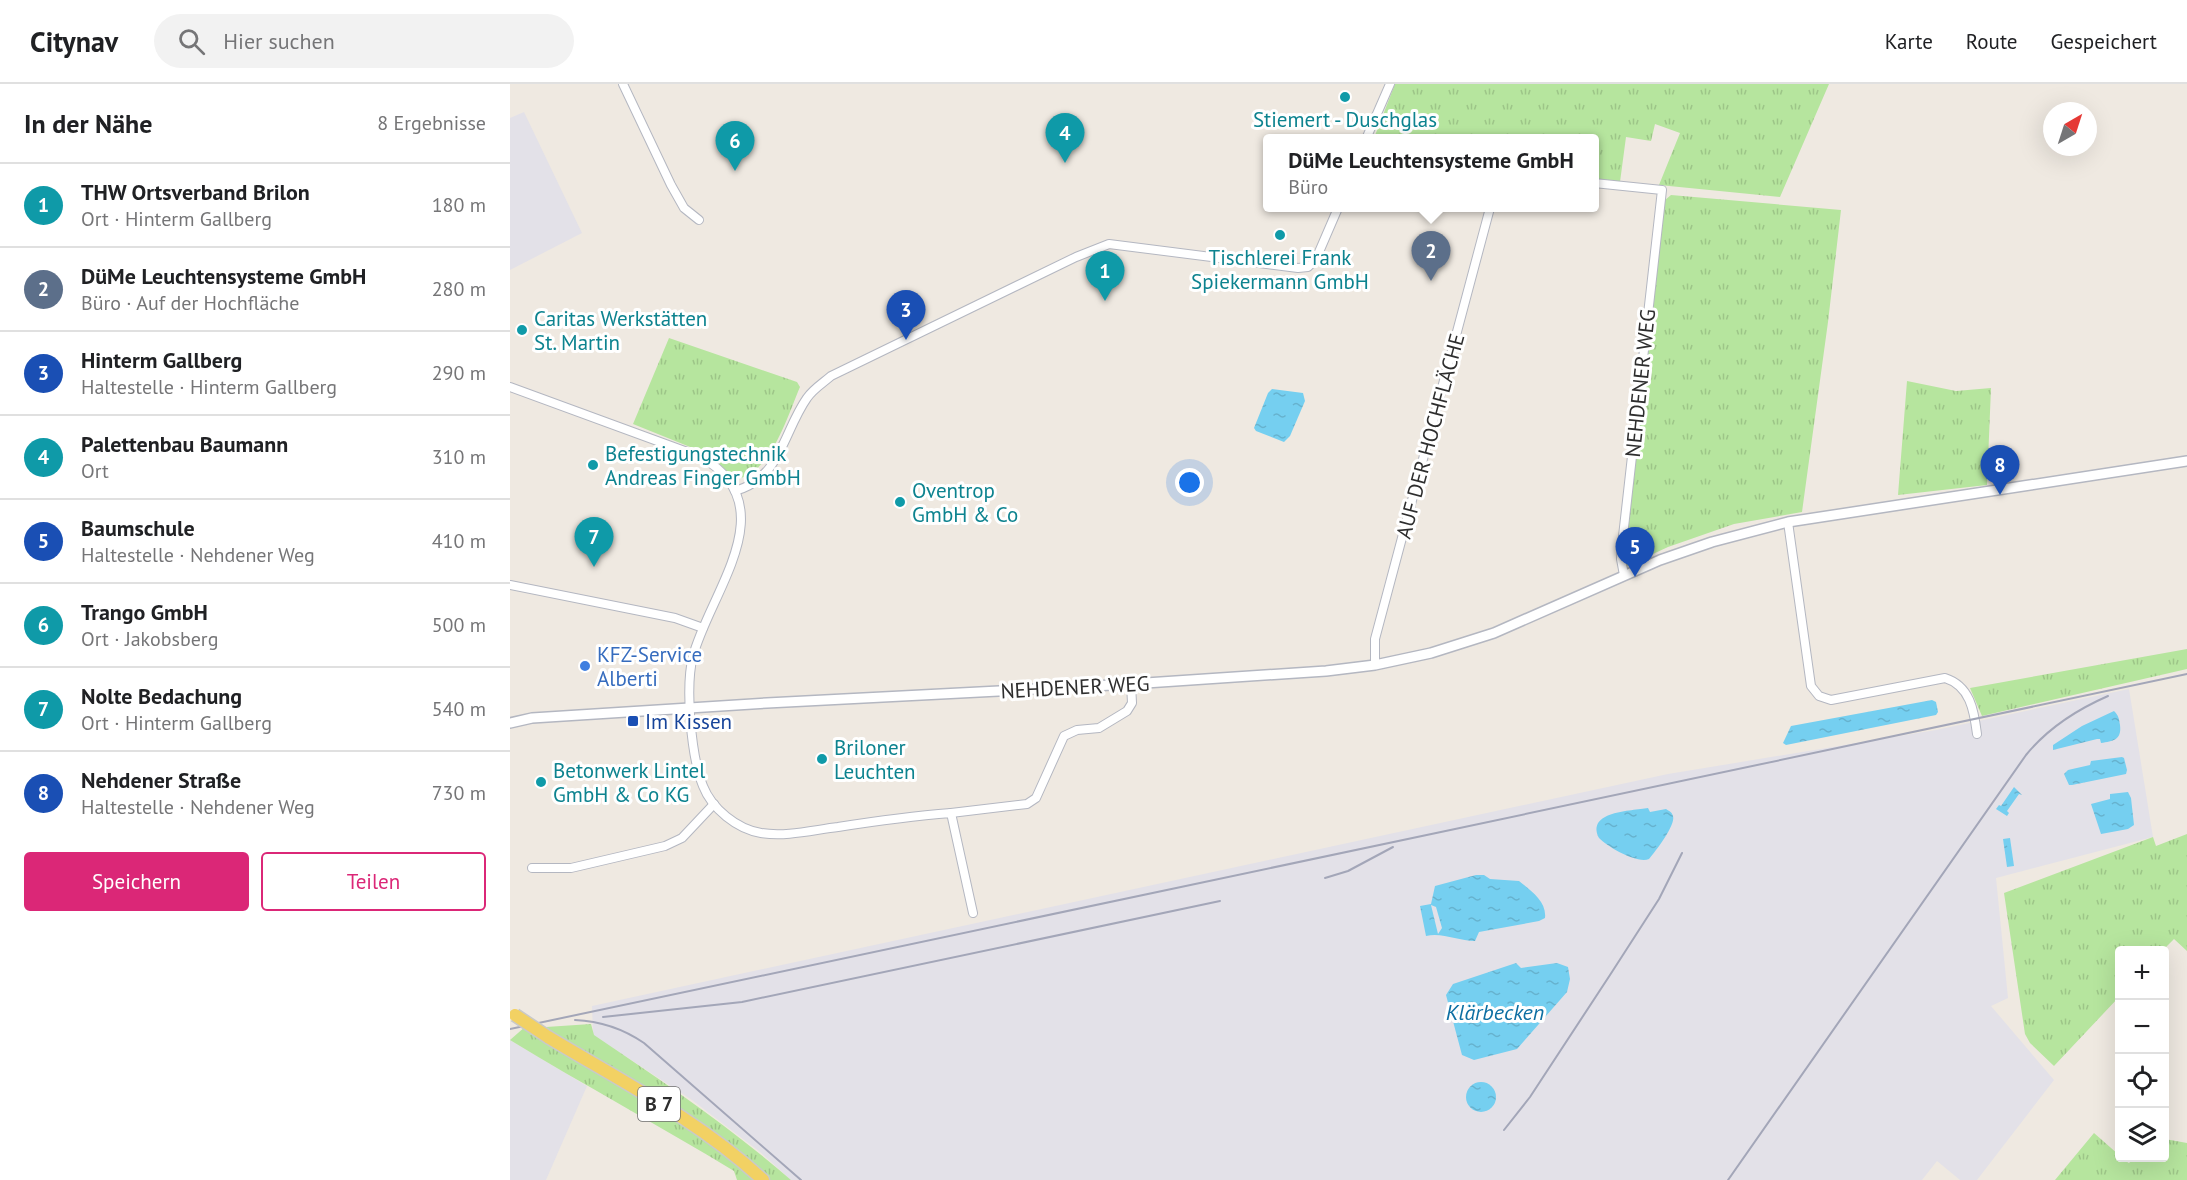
<!DOCTYPE html>
<html lang="de">
<meta charset="utf-8">
<style>
:root{--surface:#fff;--page:#f2f2f2;--text:#202124;--muted:#757577;--line:#e0e0e0;--accent:#db2777}
body{margin:0;font-family:"PT Sans",sans-serif;background:var(--page);color:var(--text)}
.controls{position:absolute;right:18px;bottom:18px;display:grid;overflow:hidden;border-radius:6px;box-shadow:0 6px 24px #0002}
.controls button{width:54px;height:54px;display:grid;place-items:center;padding:0;border:0;border-bottom:2px solid var(--line);background:var(--surface);color:var(--text);font:30px sans-serif}
.compass{position:absolute;left:1533px;top:18px;width:54px;height:54px;border-radius:50%;background:var(--surface);box-shadow:0 6px 24px #0002;rotate:39deg}
.you{position:absolute;left:680px;top:399px;width:21px;height:21px;margin:-15px;border:4px solid #fff;border-radius:50%;background:#1a73e8;box-shadow:0 0 0 9px #1a73e833}
.badge{display:grid;place-items:center;width:39px;height:39px;border-radius:50%;background:var(--accent);color:#fff;font-size:20px;font-weight:700}
.pin{position:absolute;translate:-50% -50px;filter:drop-shadow(0 2px 3px #0008)}
.pin::after{content:'';position:absolute;top:32px;width:21px;height:18px;background:inherit;clip-path:polygon(0 0,100% 0,50% 100%)}
.popup{position:absolute;left:753px;top:50px;width:336px;height:78px;box-sizing:border-box;display:grid;place-content:center;border-radius:6px;background:var(--surface);filter:drop-shadow(0 2px 4px #0005);font-size:20px;white-space:nowrap;color:var(--muted)}
.popup b{font-size:22px;color:var(--text)}
.popup::after{content:'';position:absolute;left:50%;top:100%;margin-left:-12px;border:12px solid transparent;border-top-color:var(--surface)}
.list{margin:0;padding:0;list-style:none}
h2{display:flex;justify-content:space-between;align-items:center;height:78px;margin:0;padding:0 24px;font-size:26px}
h2 small{font-size:20px;font-weight:400;color:var(--muted)}
.list li{display:grid;grid-template-columns:39px 1fr auto;gap:18px;align-items:center;box-sizing:border-box;height:84px;padding:0 24px;border-top:2px solid var(--line)}
.list b{display:block;font-size:22px;white-space:nowrap}
.list p{margin:0;font-size:20px;white-space:nowrap;color:var(--muted)}
.list em{font-size:20px;font-style:normal;color:var(--muted)}
.actions{display:flex;gap:12px;padding:18px 24px}
.actions a{flex:1;padding:14px 0;border:2px solid var(--accent);border-radius:6px;text-align:center;font-size:21px;color:var(--accent)}
.actions .main{background:var(--accent);color:#fff}
.icon{flex:none;width:33px;height:33px;fill:none;stroke:currentColor;stroke-width:2;stroke-linecap:round;stroke-linejoin:round}
.map{position:relative;flex:none;width:1677px;height:1096px;overflow:hidden}
header{display:flex;align-items:center;gap:36px;box-sizing:border-box;height:84px;padding:0 30px;background:var(--surface);border-bottom:2px solid var(--line)}
header strong{font-size:28px}
nav{display:flex;gap:33px;margin-inline-start:auto;font-size:21px}
.search{width:420px;height:54px;background:var(--page);display:flex;align-items:center;gap:15px;box-sizing:border-box;padding:0 21px;border-radius:33px;color:var(--muted);font-size:22px}
main{display:flex}
aside{flex:1;background:var(--surface)}
.map>svg:first-child{display:block}
.industrial{fill:#e3e1e8}
.grass{fill:url(#grass-tufts)}
.water{fill:url(#water-ripples);fill-rule:evenodd}
.lines{fill:none;stroke-linecap:round;stroke-linejoin:round}
.minor-casing{stroke:#b4b7c1;stroke-width:10}
.tertiary-casing{stroke:#b4b7c1;stroke-width:12}
.primary-casing{stroke:#c9c9c9;stroke-width:15}
.minor{stroke:#fff;stroke-width:8}
.tertiary{stroke:#fff;stroke-width:9}
.primary{stroke:#f2d163;stroke-width:12}
.rail{stroke:#a3a6b8;stroke-width:2}
.primary-bridge-casing{stroke:#c9c9c9;stroke-width:15;stroke-linecap:butt}
.primary-bridge{stroke:#f2d163;stroke-width:12}
.culture-dot{fill:#0f9aa8;stroke:#fff;stroke-width:2}
.shop-dot{fill:#3f7fe0;stroke:#fff;stroke-width:2}
.transit-dot{fill:#1a4fb4;stroke:#fff;stroke-width:2}
.labels{text-anchor:middle;dominant-baseline:central;stroke-width:6;stroke-linejoin:round;paint-order:stroke}
.shield{fill:#fff;stroke:#6d6d6d;stroke-width:1.5}
.shield-label{font-size:20px;font-weight:bold;fill:#2e2e2e}
.culture-label{font-size:21px;fill:#0d838f;stroke:#fff;text-anchor:start}
.street-label{font-size:21px;fill:#2e2e2e;stroke:#fff}
.shop-label{font-size:21px;fill:#366cbe;stroke:#fff;text-anchor:start}
.transit-label{font-size:21px;fill:#164399;stroke:#fff;text-anchor:start}
.water-label{font-size:22px;font-style:italic;fill:#0d6fa3;stroke:#fff}
</style>
<header>
<strong>Citynav</strong>
<div class="search"><svg class="icon" aria-label="search" viewBox="0 0 24 24"><circle cx="10" cy="10" r="6"/><path d="M15 15l6 6"/></svg>Hier suchen</div>
<nav><a>Karte</a><a>Route</a><a>Gespeichert</a></nav>
</header>
<main>
<aside>
<h2>In der Nähe<small>8 Ergebnisse</small></h2>
<ul class="list">
<li><span class="badge" style="background:#0f9aa8">1</span><div><b>THW Ortsverband Brilon</b><p>Ort · Hinterm Gallberg</p></div><em>180 m</em></li>
<li><span class="badge" style="background:#5c6f8a">2</span><div><b>DüMe Leuchtensysteme GmbH</b><p>Büro · Auf der Hochfläche</p></div><em>280 m</em></li>
<li><span class="badge" style="background:#1a4fb4">3</span><div><b>Hinterm Gallberg</b><p>Haltestelle · Hinterm Gallberg</p></div><em>290 m</em></li>
<li><span class="badge" style="background:#0f9aa8">4</span><div><b>Palettenbau Baumann</b><p>Ort</p></div><em>310 m</em></li>
<li><span class="badge" style="background:#1a4fb4">5</span><div><b>Baumschule</b><p>Haltestelle · Nehdener Weg</p></div><em>410 m</em></li>
<li><span class="badge" style="background:#0f9aa8">6</span><div><b>Trango GmbH</b><p>Ort · Jakobsberg</p></div><em>500 m</em></li>
<li><span class="badge" style="background:#0f9aa8">7</span><div><b>Nolte Bedachung</b><p>Ort · Hinterm Gallberg</p></div><em>540 m</em></li>
<li><span class="badge" style="background:#1a4fb4">8</span><div><b>Nehdener Straße</b><p>Haltestelle · Nehdener Weg</p></div><em>730 m</em></li>
</ul>
<div class="actions"><a class="main">Speichern</a><a>Teilen</a></div>
</aside>
<div class="map">
<svg width="1677" height="1096" viewBox="0 0 1677 1096">
<defs>
<pattern id="grass-tufts" width="24" height="20" patternUnits="userSpaceOnUse" patternTransform="scale(1.5)"><rect width="24" height="20" fill="#b6e59e"/><path d="M3 7l-1-3M5 7V3M7 7l1-3M15 17l-1-3M17 17v-4M19 17l1-3" fill="none" stroke="#9dc588"/></pattern>
<pattern id="water-ripples" width="26" height="14" patternUnits="userSpaceOnUse" patternTransform="scale(1.5)"><rect width="26" height="14" fill="#75cff0"/><path d="M2 4q2-2 4 0t4 0M15 11q2-2 4 0t4 0" fill="none" stroke="#66b2ce"/></pattern>
</defs>
<rect width="100%" height="100%" fill="#efe9e1"/>
<g class="industrial">
<path d="M14 28 72 149 0 186V34Z"/>
<path d="M1619 605 1643 753 1486 794 1498 914 1481 922 1544 996 1467 1096H1450L1427 1077 1412 1096H281L250 1068 182 1016 83 951 82 922 142 909 1158 690 1426 646Z"/>
<path d="M0 956 77 1002 36 1096H0Z"/>
</g>
<g class="grass">
<path d="M885 0H1319L1270 113 1149 101 1170 49 1145 40 1141 57 1116 53 1110 98 1085 95 1084 55 864 54Z"/>
<path d="M1161 111 1331 126 1318 238 1292 428 1224 440 1158 463 1117 482 1115 473 1155 116Z"/>
<path d="M159 254 287 298 290 303C278 331 260 392 225 395L200 371 123 340Z"/>
<path d="M1397 297 1446 307 1481 304 1477 401 1388 411Z"/>
<path d="M1677 565V585L1472 632 1460 604Z"/>
<path d="M1677 750V867L1664 855 1653 866H1610L1609 913 1544 982 1520 959 1515 950 1494 809 1643 753 1646 762Z"/>
<path d="M81 940 84 951C152 997 219 1042 281 1096H260L245 1083 46 953 47 951 36 943Z"/>
<path d="M16 942 196 1056 247 1096H227L224 1087C150 1042 74 1001 0 956Z"/>
<path d="M1584 1049 1609 1071 1610 1074 1619 1079 1624 1074H1654L1655 1055 1677 1059V1096H1545Z"/>
</g>
<g class="water">
<path d="M762 305 793 309 795 317 780 352 774 358 746 347 744 344 758 309Z"/>
<path d="M1422 616 1426 618 1428 628 1426 631 1276 661 1273 659 1281 642Z"/>
<path d="M1604 627C1609 632 1609 635 1610 641 1612 656 1603 657 1591 659L1590 655H1587L1543 666V661L1572 642Z"/>
<path d="M1612 673 1614 674 1617 686 1616 690 1562 701H1559L1554 690 1558 686 1580 681 1581 677Z"/>
<path d="M1504 703 1512 711 1509 710 1497 727 1499 729 1497 732 1486 725 1489 721 1491 722Z"/>
<path d="M1618 708 1621 714 1624 741 1618 745 1591 750 1581 720 1600 715V710Z"/>
<path d="M1138 724 1140 728 1156 725C1159 727 1162 728 1163 732 1166 741 1145 768 1139 775 1127 780 1098 763 1089 754 1076 727 1121 727 1138 724Z"/>
<path d="M1500 754 1504 782 1497 783 1493 755Z"/>
<path d="M966 791H974L980 795 1009 797C1020 806 1037 817 1035 834L1029 837 969 848 965 857C948 857 932 848 916 852L910 822 921 820 925 802ZM921 821 926 823 932 844 928 850Z"/>
<path d="M1006 879 1011 884 1047 879 1058 883 1060 895 1057 908 1007 965 964 976 952 971 936 911 943 900Z"/>
<circle cx="971" cy="1013" r="15"/>
</g>
<g class="lines">
<defs>
<g id="minor">
<path d="M113 0 161 101 174 124 189 136"/>
<path d="M856 55 880 0"/>
<path d="M1084 99 1152 106 1112 461 1111 475 1114 491"/>
<path d="M0 303 191 373C277 422 200 508 183 572 175 603 181 672 193 702 202 725 227 745 251 749 276 753 303 746 328 743 366 737 403 732 441 729L463 829"/>
<path d="M225 407C271 394 273 348 297 314 303 305 313 299 321 292L566 173 599 160 788 184 798 183 806 175 828 124"/>
<path d="M1278 438 1301 602 1309 612 1321 616 1435 594C1460 602 1464 626 1467 650"/>
<path d="M0 501 165 534 193 544"/>
<path d="M865 581V555L980 124"/>
<path d="M441 729 517 720 526 714 554 652 567 646 589 644 617 627 622 619 621 600"/>
<path d="M22 784H61L155 762 172 754 204 720"/>
</g>
<path id="tertiary" d="M0 639 22 634 257 619 621 600 816 587 865 581 921 569 984 549 1150 476 1202 458 1278 438 1677 377"/>
<path id="primary" d="M38 953C111 997 190 1037 253 1096"/>
</defs>
<use href="#minor" class="minor-casing"/>
<use href="#tertiary" class="tertiary-casing"/>
<use href="#primary" class="primary-casing"/>
<use href="#minor" class="minor"/>
<use href="#tertiary" class="tertiary"/>
<use href="#primary" class="primary"/>
<g class="rail">
<path d="M815 794 838 787 883 763"/>
<path d="M93 933 232 918 710 817"/>
<path d="M65 936C90 937 112 944 134 959L291 1096"/>
<path d="M0 945 1677 590"/>
<path d="M994 1046 1020 1013 1100 891 1149 815 1172 769"/>
<path d="M1218 1096 1516 671C1538 644 1566 626 1598 612"/>
</g>
<defs>
<path id="primary-bridge" d="M5 931 38 953"/>
</defs>
<use href="#primary-bridge" class="primary-bridge-casing"/>
<use href="#primary-bridge" class="primary-bridge"/>
</g>
<g class="culture-dot">
<circle cx="835" cy="13" r="6"/>
<circle cx="770" cy="151" r="6"/>
<circle cx="12" cy="246" r="6"/>
<circle cx="83" cy="381" r="6"/>
<circle cx="390" cy="418" r="6"/>
<circle cx="312" cy="675" r="6"/>
<circle cx="31" cy="698" r="6"/>
</g>
<circle class="shop-dot" cx="75" cy="582" r="6"/>
<rect class="transit-dot" x="117" y="631" width="12" height="12" rx="3"/>
<g class="labels">
<rect class="shield" x="128" y="1003" width="42" height="34" rx="4.5"/>
<g class="shield-label">
<text x="149" y="1020">B 7</text>
</g>
<g class="culture-label">
<text x="835" y="35" text-anchor="middle">Stiemert - Duschglas</text>
<text x="770" y="173" text-anchor="middle">Tischlerei Frank<tspan x="770" dy="24">Spiekermann GmbH</tspan></text>
<text x="24" y="234">Caritas Werkstätten<tspan x="24" dy="24">St. Martin</tspan></text>
<text x="95" y="369">Befestigungstechnik<tspan x="95" dy="24">Andreas Finger GmbH</tspan></text>
<text x="402" y="406">Oventrop<tspan x="402" dy="24">GmbH &amp; Co</tspan></text>
<text x="324" y="663">Briloner<tspan x="324" dy="24">Leuchten</tspan></text>
<text x="43" y="686">Betonwerk Lintel<tspan x="43" dy="24">GmbH &amp; Co KG</tspan></text>
</g>
<g class="street-label">
<text transform="translate(1130 299) rotate(-84)">NEHDENER WEG</text>
<text transform="translate(920 352) rotate(-75)">AUF DER HOCHFLÄCHE</text>
<text transform="translate(565 603) rotate(-3)">NEHDENER WEG</text>
</g>
<g class="shop-label">
<text x="87" y="570">KFZ-Service<tspan x="87" dy="24">Alberti</tspan></text>
</g>
<g class="transit-label">
<text x="135" y="637">Im Kissen</text>
</g>
<g class="water-label">
<text x="985" y="928">Klärbecken</text>
</g>
</g>
</svg>
<div class="controls">
<button>+</button>
<button>−</button>
<button><svg class="icon" aria-label="locate" viewBox="0 0 24 24"><circle cx="12" cy="12" r="6"/><path d="M12 2v4M12 18v4M2 12h4M18 12h4"/></svg></button>
<button><svg class="icon" aria-label="layers" viewBox="0 0 24 24"><path d="M12 4l9 5-9 5-9-5zM3 14l9 5 9-5"/></svg></button>
</div>
<svg class="compass" viewBox="-18 -18 36 36"><path d="M0-13l5 13h-10z" fill="#e53935"/><path d="M0 13l5-13h-10z" fill="#757577"/></svg>
<div class="you"></div>
<div class="pin badge" style="left:595px;top:217px;background:#0f9aa8">1</div>
<div class="pin badge" style="left:921px;top:197px;background:#5c6f8a">2</div>
<div class="popup"><b>DüMe Leuchtensysteme GmbH</b>Büro</div>
<div class="pin badge" style="left:396px;top:256px;background:#1a4fb4">3</div>
<div class="pin badge" style="left:555px;top:79px;background:#0f9aa8">4</div>
<div class="pin badge" style="left:1125px;top:493px;background:#1a4fb4">5</div>
<div class="pin badge" style="left:225px;top:87px;background:#0f9aa8">6</div>
<div class="pin badge" style="left:84px;top:483px;background:#0f9aa8">7</div>
<div class="pin badge" style="left:1490px;top:411px;background:#1a4fb4">8</div>
</div>
</main>
